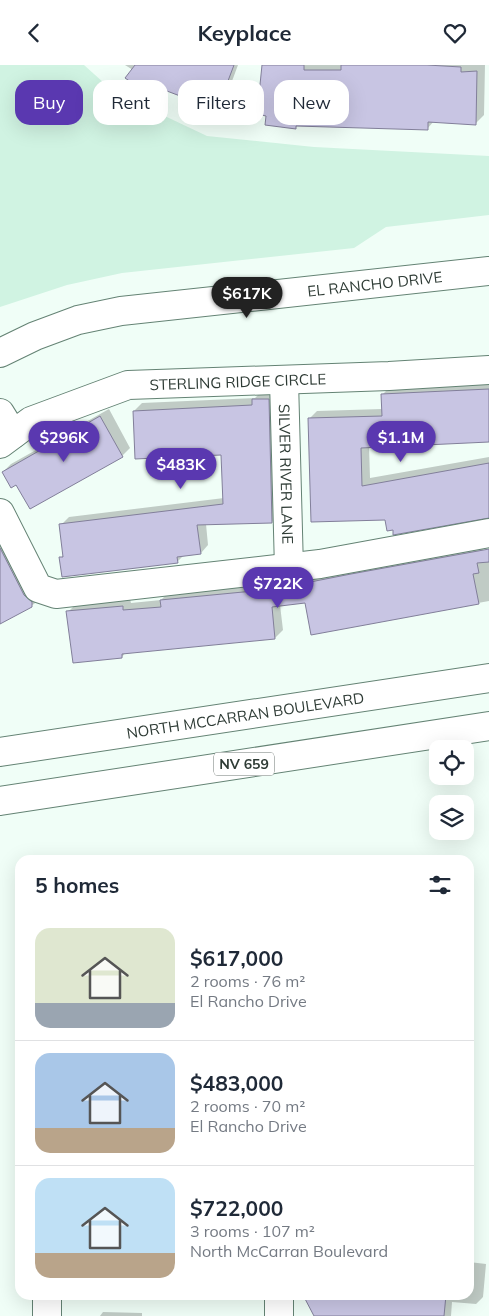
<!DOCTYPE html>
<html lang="en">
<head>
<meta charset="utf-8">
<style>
  :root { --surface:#fff; --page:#f2f2f3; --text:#1f2937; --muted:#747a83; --line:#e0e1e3; --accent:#5a38b0 }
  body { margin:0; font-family:Mulish,sans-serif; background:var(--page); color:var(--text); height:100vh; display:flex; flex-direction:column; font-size:19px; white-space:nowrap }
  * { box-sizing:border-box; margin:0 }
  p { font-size:16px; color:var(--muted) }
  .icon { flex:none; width:28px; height:28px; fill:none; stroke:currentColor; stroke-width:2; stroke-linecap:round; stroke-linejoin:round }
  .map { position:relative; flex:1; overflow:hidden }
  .panel { position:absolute; left:15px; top:790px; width:459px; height:445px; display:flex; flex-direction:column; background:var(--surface); border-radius:15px; box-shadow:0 5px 20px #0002 }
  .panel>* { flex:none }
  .guide { position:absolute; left:15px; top:15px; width:460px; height:45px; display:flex; gap:10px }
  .tools { position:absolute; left:429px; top:675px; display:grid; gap:10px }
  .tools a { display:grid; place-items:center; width:45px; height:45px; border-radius:10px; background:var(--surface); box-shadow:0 5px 20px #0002; font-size:25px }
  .price { position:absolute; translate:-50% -42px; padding:0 11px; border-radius:18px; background:var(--accent); color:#fff; font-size:16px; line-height:32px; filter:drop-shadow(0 1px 2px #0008) }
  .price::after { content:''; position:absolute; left:50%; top:30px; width:15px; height:11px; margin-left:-8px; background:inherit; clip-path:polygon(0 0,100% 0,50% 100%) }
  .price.on { background:#222; color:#fff }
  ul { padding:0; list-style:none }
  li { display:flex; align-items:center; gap:15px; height:125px; padding:0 20px }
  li+li { border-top:1px solid var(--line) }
  li span { display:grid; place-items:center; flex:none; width:140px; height:100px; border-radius:15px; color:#555 }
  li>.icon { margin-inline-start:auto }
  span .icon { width:60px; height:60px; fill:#fffc; stroke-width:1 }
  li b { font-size:21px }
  h2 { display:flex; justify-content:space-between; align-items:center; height:60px; padding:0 20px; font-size:21px }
  .chip { padding:0 18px; border-radius:15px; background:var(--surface); box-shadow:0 5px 20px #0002; font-size:18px; line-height:45px }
  .chip.on { background:var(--accent); color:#fff }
  header { display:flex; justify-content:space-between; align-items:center; height:65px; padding:0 20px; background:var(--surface); font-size:22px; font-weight:700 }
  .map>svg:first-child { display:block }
  .green { fill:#d0f3e2 }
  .shadow { fill:#0003 }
  .building { fill:#c8c5e3; stroke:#827f9a }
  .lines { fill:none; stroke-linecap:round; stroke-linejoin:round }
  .minor-casing { stroke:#648374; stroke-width:30 }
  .major-casing { stroke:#648374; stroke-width:30 }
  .minor { stroke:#fff; stroke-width:28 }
  .major { stroke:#fff; stroke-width:28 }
  .labels { text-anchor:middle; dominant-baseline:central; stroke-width:4; stroke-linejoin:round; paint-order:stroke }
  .shield { fill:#fff; stroke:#6d7672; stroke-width:1 }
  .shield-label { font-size:14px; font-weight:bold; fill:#2e3b35 }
  .street-label { font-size:15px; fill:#2e3b35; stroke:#fff }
</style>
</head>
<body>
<header><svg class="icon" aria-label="back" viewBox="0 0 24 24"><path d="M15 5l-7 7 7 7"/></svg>Keyplace<svg class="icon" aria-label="heart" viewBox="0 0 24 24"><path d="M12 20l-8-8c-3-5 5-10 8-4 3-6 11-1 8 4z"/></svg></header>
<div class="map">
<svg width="489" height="1251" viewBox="0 0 489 1251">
  <rect width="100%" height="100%" fill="#f0fef7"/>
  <polygon class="green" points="0,0 84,0 114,27 207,71 314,82 489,91 489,150 386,162 354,183 122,208 67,220 0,242"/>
  <g class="shadow">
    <polygon points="125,0 238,0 225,35 217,43 161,22 153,30 133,5"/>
    <polygon points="264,0 485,0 484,50 476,58 434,56 427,64 298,60 296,62 267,50"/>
    <polygon points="489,317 489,376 369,381 370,413 489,392 489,451 394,464 309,354 317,346 382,344 382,330 390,322"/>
    <polygon points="276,326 280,449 272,457 206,459 208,480 201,488 184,490 178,496 61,493 64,489 61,460 69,452 224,433 222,389 134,346 142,338 255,333 261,327"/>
    <polygon points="109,344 130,383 122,391 30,443 16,418 3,407 11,399"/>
    <polygon points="0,460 42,531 34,539 0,557"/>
    <polygon points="477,480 478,484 483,483 484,487 489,486 489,536 312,568 306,536 280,540 283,565 275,573 126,587 122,592 68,547 76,539 130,534 131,538 161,535 169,527"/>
    <polygon points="469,1197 486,1199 483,1232 476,1239 452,1237 451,1251 315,1251 307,1230 469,1230"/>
    <polygon points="103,1247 142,1248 142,1251 100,1251"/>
  </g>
  <g class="building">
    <polygon points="135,0 234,0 217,45 159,23 153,32 125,13"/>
    <polygon points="262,0 304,0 304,5 341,5 341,0 427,0 461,2 461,7 477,6 476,60 428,57 428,65 296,61 296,64 265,60 266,51 257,49"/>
    <polygon points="489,324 489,377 361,383 362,421 489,398 489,453 393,470 393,465 387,466 385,455 311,457 308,353 382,351 381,329"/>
    <polygon points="252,334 269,334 272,458 197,460 201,489 177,492 178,498 62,512 59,492 63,492 59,459 223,439 221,390 135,394 133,346 252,340"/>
    <polygon points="100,351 123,392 30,444 16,420 11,423 2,407"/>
    <polygon points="0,483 24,530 32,537 32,542 0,559"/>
    <polygon points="489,484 489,497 477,498 479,508 473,509 479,539 311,570 305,538 272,542 275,574 122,589 122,593 73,598 66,546 123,541 123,545 161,542 160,535 295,522 295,520 351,509"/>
    <polygon points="303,1230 446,1230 444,1251 314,1251"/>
  </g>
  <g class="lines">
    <defs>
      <g id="minor">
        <path id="s1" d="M284,315L289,504"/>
        <polyline points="0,348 13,369"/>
        <path id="s2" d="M0,379L31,356L128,320L389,311L489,305"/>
        <polyline points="0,448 38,523 56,529 320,499 489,468"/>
        <polyline points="47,1230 47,1251"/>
        <polyline points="279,1230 279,1251"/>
      </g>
      <g id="major">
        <path id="s3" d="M0,288L35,271L78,255L121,246L489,206"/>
        <path id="s4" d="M0,687L489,613"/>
        <polyline points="0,736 489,661"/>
      </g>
    </defs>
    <use href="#minor" class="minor-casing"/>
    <use href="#major" class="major-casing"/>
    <use href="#minor" class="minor"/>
    <use href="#major" class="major"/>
  </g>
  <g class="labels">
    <rect class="shield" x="214" y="687.5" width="60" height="23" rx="4"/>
    <g class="shield-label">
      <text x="244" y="699">NV 659</text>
    </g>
    <g class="street-label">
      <text stroke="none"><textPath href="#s3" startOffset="384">EL RANCHO DRIVE</textPath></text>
      <text stroke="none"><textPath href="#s2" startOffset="252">STERLING RIDGE CIRCLE</textPath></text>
      <text stroke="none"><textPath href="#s1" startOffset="94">SILVER RIVER LANE</textPath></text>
      <text stroke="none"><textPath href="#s4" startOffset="248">NORTH MCCARRAN BOULEVARD</textPath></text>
    </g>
  </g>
</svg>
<div class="tools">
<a><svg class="icon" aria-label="locate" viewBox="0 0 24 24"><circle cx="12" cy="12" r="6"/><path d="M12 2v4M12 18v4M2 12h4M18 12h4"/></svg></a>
<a><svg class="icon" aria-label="layers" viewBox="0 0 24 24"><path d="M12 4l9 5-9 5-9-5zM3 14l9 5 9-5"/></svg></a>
</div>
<b class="price on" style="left:247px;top:254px">$617K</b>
<b class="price" style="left:64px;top:398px">$296K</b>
<b class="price" style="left:401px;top:398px">$1.1M</b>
<b class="price" style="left:181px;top:425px">$483K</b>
<b class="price" style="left:278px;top:544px">$722K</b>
<div class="guide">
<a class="chip on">Buy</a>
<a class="chip">Rent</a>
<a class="chip">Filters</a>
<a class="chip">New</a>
</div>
<section class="panel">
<h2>5 homes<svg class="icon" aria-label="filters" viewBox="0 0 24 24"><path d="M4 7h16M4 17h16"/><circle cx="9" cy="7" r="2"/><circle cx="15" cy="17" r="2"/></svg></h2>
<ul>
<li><span style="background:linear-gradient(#dfe7d0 75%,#9aa5b1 0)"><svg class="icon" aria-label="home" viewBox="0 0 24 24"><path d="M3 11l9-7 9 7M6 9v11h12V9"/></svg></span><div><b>$617,000</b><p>2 rooms · 76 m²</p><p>El Rancho Drive</p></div></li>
<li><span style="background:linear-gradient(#a9c7e8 75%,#b9a48a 0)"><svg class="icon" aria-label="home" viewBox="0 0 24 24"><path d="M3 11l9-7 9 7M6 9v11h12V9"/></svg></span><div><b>$483,000</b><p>2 rooms · 70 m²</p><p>El Rancho Drive</p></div></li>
<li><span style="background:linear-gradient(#bfe0f5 75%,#b9a48a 0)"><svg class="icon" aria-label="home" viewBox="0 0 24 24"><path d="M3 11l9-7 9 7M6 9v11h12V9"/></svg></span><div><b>$722,000</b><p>3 rooms · 107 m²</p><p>North McCarran Boulevard</p></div></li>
</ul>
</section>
</div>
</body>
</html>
